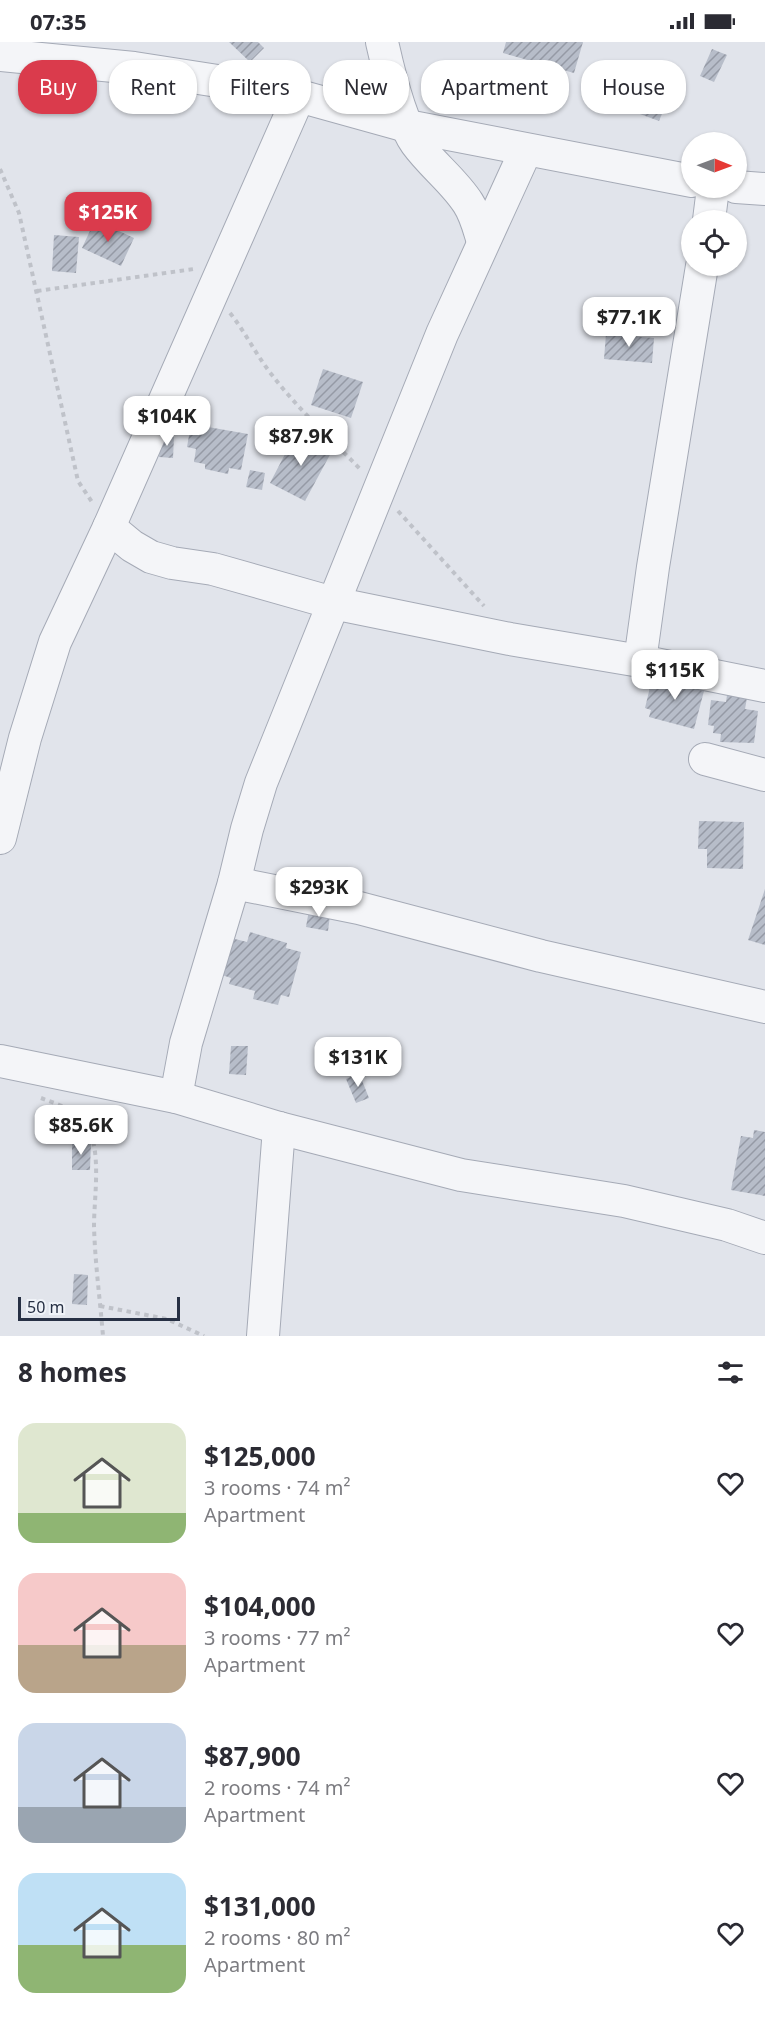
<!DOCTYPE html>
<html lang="en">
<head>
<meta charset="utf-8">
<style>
  :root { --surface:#fff; --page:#f2f2f3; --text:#2b2b33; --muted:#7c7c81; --accent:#da3b4c }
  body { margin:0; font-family:"Noto Sans",sans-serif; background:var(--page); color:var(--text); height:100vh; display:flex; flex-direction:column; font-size:22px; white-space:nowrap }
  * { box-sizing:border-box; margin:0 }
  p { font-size:20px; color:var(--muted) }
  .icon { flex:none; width:33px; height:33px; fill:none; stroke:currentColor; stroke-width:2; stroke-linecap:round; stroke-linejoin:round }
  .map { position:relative; height:1294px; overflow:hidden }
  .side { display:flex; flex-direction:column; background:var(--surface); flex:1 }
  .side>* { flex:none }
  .banner { position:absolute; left:18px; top:18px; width:729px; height:54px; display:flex; gap:12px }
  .needle { width:39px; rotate:91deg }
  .fabs { position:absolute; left:681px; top:90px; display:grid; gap:12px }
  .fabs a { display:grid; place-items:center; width:66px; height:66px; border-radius:50%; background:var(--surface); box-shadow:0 2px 4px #0004; font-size:30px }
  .scale { position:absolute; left:18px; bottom:15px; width:162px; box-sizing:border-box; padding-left:6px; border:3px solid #273044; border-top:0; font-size:16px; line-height:21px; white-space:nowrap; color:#273044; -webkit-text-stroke:4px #f0f3f8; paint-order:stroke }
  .price { position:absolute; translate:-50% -51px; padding:0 14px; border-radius:12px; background:#fff; color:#222; font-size:20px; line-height:39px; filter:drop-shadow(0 2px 3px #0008) }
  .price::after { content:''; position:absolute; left:50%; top:36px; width:18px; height:14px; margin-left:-9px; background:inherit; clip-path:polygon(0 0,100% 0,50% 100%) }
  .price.active { background:var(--accent); color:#fff }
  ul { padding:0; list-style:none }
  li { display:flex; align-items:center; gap:18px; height:150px; padding:0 18px }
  li span { display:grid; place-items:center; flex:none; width:168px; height:120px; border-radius:18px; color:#555 }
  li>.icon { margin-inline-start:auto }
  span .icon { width:72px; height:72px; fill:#fffc; stroke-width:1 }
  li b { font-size:26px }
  h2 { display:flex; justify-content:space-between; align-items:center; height:72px; padding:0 18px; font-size:26px }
  .pill { padding:0 21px; border-radius:24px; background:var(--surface); box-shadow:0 2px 4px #0004; font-size:21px; line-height:54px }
  .pill.active { background:var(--accent); color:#fff }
  .status { display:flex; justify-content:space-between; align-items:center; height:42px; padding:0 30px; background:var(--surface); direction:ltr }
  .status svg { height:16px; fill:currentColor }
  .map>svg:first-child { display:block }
  .building { fill:url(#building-hatch) }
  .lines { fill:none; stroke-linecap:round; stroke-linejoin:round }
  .minor-casing { stroke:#a5aab6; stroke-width:34 }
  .path { stroke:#bfc2c9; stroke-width:4; stroke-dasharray:4.5 4.5; stroke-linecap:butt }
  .minor { stroke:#f4f5f8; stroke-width:32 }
</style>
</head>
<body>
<div class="status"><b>07:35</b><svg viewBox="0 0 49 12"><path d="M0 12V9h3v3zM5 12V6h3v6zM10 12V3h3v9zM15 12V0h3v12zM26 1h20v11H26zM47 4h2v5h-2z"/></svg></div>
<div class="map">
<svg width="765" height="1294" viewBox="0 0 765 1294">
  <defs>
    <pattern id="building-hatch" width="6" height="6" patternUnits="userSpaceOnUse" patternTransform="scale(1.5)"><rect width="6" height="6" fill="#b7bdc9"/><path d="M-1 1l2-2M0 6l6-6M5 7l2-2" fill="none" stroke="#959aa5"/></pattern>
  </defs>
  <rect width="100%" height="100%" fill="#e1e4eb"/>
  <g class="building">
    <polygon points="229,0 258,0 264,6 250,20"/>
    <polygon points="506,0 583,0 574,31 503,11"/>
    <polygon points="712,7 727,13 714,40 700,34"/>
    <polygon points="625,46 666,62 659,79 618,64"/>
    <polygon points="95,178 134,196 121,224 82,206"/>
    <polygon points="54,193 79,195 76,231 52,229"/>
    <polygon points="606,292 654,296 652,321 604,317"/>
    <polygon points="323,327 363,340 351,376 311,363"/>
    <polygon points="191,382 248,392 241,428 229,426 228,432 205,427 205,422 194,420 196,407 187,405"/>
    <polygon points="296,391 332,409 305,459 270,441"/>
    <polygon points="161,394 174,395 173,416 159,415"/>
    <polygon points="250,428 265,431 262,448 246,445"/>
    <polygon points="661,634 689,635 687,644 704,649 694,687 649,675 651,668 645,666 651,641 659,643"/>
    <polygon points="727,653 747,656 745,667 758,669 754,701 720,700 721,692 713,691 714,684 708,683 711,658 726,660"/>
    <polygon points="699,779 744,780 743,827 707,826 707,807 698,807"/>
    <polygon points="765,847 765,903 748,898"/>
    <polygon points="310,862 331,866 328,889 306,885"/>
    <polygon points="250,890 287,901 286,906 301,910 289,955 281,953 278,963 253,957 255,949 229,942 231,936 222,933 231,896 247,900"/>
    <polygon points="231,1004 248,1004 246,1033 229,1032"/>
    <polygon points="359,1031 369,1056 356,1061 346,1037"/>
    <polygon points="754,1088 765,1090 765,1154 731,1148 741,1094 753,1096"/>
    <polygon points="72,1099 91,1100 90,1128 72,1128"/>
    <polygon points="74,1232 88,1233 87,1263 72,1262"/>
  </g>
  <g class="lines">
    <defs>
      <g id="minor">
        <path d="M382,0C388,27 401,80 416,101C432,123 454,139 468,161C476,173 479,187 483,200"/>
        <polyline points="0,13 134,26 224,40 299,54 407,84 692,139"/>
        <polyline points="736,145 765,147"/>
        <polyline points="709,178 713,146"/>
        <polyline points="109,485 132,504 151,515 172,521 213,527 333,561 510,597 640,619 765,644"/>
        <polyline points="640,619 653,525 702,224"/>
        <polyline points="705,717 765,733"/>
        <polyline points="0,796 25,696 55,600 109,485 299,54"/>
        <polyline points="234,841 359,866 541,914 765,965"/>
        <polyline points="0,1019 176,1055 279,1086 461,1133 624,1159 727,1183 765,1196"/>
        <polyline points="176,1055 186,1001 234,841 247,787 261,741 442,292 526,108"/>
        <polyline points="263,1294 279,1086"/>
      </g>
    </defs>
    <use href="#minor" class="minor-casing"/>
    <g class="path">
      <polyline points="0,127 19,171 78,439 92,460"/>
      <polyline points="37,249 194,227"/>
      <path d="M230,271C246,291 256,313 272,333C298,367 331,397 361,428"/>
      <polyline points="398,469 484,564"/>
      <path d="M41,1056C57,1062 78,1068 87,1084C102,1109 94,1155 94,1184C95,1221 100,1257 103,1294"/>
      <polyline points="100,1264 167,1277 204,1294"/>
    </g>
    <use href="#minor" class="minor"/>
  </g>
</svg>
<div class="fabs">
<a><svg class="needle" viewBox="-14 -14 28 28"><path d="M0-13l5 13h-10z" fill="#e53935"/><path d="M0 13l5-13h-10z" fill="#7c7c81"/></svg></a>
<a><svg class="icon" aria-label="locate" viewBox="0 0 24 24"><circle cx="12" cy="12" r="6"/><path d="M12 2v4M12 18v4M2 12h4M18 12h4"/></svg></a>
</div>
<div class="scale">50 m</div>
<b class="price active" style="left:108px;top:201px">$125K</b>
<b class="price" style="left:629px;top:306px">$77.1K</b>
<b class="price" style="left:167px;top:405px">$104K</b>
<b class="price" style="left:301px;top:425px">$87.9K</b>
<b class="price" style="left:675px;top:659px">$115K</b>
<b class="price" style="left:319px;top:876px">$293K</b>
<b class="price" style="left:358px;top:1046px">$131K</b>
<b class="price" style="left:81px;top:1114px">$85.6K</b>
<div class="banner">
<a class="pill active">Buy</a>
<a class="pill">Rent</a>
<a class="pill">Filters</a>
<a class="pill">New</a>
<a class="pill">Apartment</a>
<a class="pill">House</a>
</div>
</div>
<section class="side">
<h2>8 homes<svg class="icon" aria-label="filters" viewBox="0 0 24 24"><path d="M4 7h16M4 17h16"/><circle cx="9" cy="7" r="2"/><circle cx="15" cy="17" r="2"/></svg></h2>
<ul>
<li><span style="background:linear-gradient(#dfe7d0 75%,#8fb573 0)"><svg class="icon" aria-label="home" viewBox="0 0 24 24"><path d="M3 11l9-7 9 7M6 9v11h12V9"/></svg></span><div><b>$125,000</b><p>3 rooms · 74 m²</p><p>Apartment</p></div><svg class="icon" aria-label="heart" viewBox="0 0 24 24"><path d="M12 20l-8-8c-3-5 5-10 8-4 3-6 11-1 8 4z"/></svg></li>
<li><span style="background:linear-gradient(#f6c9c9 60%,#b9a48a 0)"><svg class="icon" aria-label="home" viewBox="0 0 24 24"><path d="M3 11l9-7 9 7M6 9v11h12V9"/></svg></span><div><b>$104,000</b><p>3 rooms · 77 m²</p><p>Apartment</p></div><svg class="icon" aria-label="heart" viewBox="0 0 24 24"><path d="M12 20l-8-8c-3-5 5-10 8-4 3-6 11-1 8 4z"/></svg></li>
<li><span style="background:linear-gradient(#c9d6e8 70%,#9aa5b1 0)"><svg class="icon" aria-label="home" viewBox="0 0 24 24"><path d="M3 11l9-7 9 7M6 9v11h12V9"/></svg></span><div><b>$87,900</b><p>2 rooms · 74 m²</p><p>Apartment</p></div><svg class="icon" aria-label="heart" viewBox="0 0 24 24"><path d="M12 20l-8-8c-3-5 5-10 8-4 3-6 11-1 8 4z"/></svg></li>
<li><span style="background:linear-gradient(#bfe0f5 60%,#8fb573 0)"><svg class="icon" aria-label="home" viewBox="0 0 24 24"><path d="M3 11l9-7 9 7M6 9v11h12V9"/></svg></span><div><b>$131,000</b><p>2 rooms · 80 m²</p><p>Apartment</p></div><svg class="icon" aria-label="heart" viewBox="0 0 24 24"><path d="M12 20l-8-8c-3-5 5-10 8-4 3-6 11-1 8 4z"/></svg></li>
</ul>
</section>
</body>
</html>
